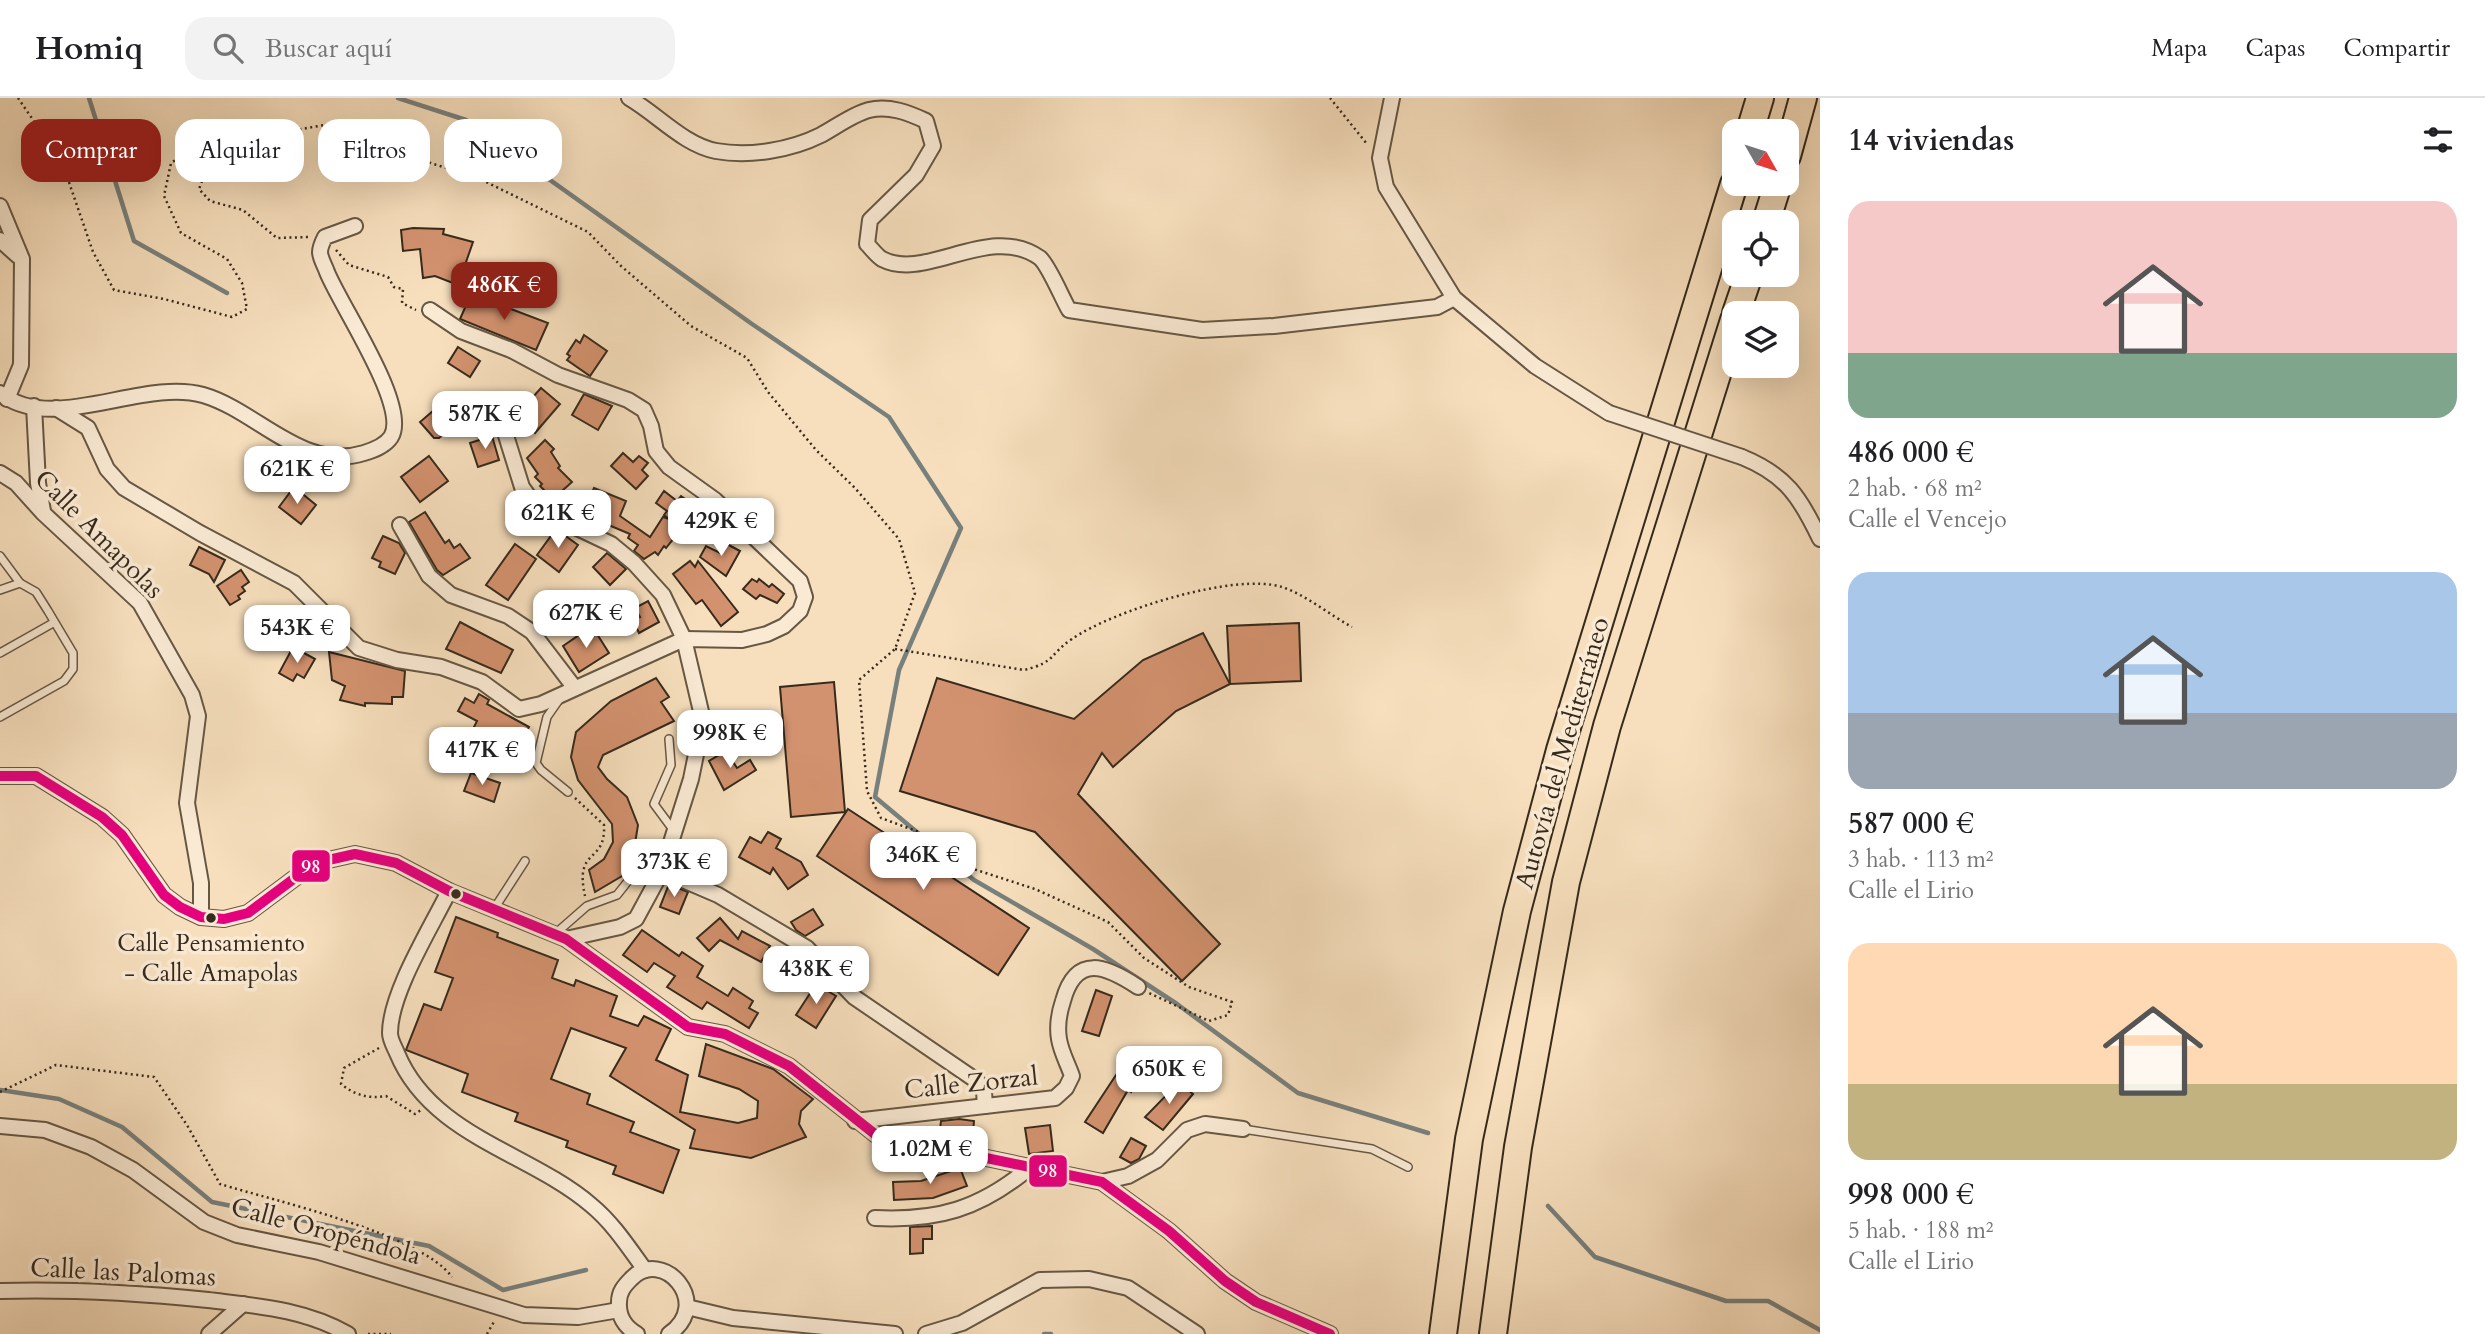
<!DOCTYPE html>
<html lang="es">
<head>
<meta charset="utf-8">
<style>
  :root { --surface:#fff; --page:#f2f2f2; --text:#202124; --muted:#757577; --line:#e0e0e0; --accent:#8f2418 }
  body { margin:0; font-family:Cardo,serif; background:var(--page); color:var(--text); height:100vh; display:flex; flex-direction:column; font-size:26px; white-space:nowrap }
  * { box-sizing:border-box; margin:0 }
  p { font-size:23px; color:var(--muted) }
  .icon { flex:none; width:38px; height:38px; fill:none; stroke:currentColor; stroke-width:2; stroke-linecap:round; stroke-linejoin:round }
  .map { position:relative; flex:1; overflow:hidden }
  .side { display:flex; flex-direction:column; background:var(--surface); width:665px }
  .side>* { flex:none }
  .top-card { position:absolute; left:21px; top:21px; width:665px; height:63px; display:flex; gap:14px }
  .needle { width:46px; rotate:129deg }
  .fabs { position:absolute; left:1722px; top:21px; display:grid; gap:14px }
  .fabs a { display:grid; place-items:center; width:77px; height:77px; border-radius:14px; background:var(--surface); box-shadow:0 7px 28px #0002; font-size:35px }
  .price { position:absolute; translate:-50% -60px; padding:0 16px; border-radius:14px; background:#fff; color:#222; font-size:23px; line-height:46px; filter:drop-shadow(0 2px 4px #0008) }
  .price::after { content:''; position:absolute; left:50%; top:42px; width:21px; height:16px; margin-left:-10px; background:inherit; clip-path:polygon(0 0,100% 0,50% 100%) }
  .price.active { background:var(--accent); color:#fff }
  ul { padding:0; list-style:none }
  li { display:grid; align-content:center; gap:14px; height:371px; padding:0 28px }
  li span { display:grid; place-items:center; height:217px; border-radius:21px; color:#555 }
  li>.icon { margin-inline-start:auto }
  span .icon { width:126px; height:126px; fill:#fffc; stroke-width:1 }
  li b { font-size:30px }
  h2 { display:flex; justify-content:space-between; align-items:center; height:84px; padding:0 28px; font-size:30px }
  .tag { padding:0 24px; border-radius:21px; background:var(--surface); box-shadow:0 7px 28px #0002; font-size:24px; line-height:63px }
  .tag.active { background:var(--accent); color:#fff }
  header { display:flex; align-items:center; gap:42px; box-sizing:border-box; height:98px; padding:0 35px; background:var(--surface); border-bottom:2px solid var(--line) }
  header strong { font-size:33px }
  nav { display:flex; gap:38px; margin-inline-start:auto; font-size:24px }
  .search { width:490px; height:63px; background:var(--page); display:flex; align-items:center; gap:18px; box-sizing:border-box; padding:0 24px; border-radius:21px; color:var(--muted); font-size:26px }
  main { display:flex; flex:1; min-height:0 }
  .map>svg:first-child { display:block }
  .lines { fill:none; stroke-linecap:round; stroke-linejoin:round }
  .stream { stroke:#78807d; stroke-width:4.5 }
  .building { fill:#d3926f; stroke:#362a1c; stroke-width:2 }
  .lane-casing { stroke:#665744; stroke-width:10 }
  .street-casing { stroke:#665744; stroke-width:18 }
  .highway-casing { stroke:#362a1c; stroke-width:30 }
  .path { stroke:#362a1c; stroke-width:2.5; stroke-dasharray:2 3.5; stroke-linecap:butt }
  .lane { stroke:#faead4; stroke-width:7 }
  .street { stroke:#faead4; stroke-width:14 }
  .highway { stroke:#f7dfbd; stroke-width:26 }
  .street-bridge-casing { stroke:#665744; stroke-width:18; stroke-linecap:butt }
  .street-bridge { stroke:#faead4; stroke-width:14 }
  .bus-1-casing { stroke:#faead4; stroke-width:16 }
  .bus-1 { stroke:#e5007d; stroke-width:10 }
  .bus-dot { fill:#362a1c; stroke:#faead4; stroke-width:2.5 }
  .labels { text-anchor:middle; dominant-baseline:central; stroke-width:7; stroke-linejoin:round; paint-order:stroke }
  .bus-label { font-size:24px; fill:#362a1c; stroke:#faead4 }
  .street-label { font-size:26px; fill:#362a1c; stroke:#faead4 }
  .line-badge { stroke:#faead4; stroke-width:2.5 }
  .badge-label { font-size:19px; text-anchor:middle; font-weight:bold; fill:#fff }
</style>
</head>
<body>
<header>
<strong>Homiq</strong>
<div class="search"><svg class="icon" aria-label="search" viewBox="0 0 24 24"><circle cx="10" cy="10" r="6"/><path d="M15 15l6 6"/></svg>Buscar aquí</div>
<nav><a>Mapa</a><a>Capas</a><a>Compartir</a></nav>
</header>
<main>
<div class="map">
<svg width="1820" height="1236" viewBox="0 0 1820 1236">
  <rect width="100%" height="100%" fill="#f7dfbd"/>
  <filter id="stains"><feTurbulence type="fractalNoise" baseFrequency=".00286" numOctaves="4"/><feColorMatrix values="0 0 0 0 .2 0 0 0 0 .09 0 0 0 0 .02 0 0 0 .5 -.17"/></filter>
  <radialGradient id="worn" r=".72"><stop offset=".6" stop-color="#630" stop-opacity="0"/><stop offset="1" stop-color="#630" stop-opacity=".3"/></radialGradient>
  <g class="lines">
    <g class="stream">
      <polyline points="89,0 134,143 227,195"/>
      <polyline points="398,0 466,22 752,226 889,319 961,430 899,572 875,699 974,782 1093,851 1177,906 1298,995 1428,1035"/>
      <polyline points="0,992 59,1001 122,1029 212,1104 429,1148 503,1192 586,1172"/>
      <polyline points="1548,1108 1595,1159 1726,1203 1768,1203 1820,1232"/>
      <polyline points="1044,1236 1051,1236"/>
    </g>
  </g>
  <g class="building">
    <polygon points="413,130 444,131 443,136 473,144 458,187 435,178 423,180 420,151 403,153 401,132"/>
    <polygon points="471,196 548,225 536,252 460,221"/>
    <polygon points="584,237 607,253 590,278 567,262 570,258 567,256 576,242 580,245"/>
    <polygon points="458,249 480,263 470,279 448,265"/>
    <polygon points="541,290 560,306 535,335 516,318"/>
    <polygon points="584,296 612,308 598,332 572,317"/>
    <polygon points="440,307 456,326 439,340 434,340 420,324"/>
    <polygon points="492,338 499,362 478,369 470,345"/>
    <polygon points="545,342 554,351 551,354 560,368 558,370 572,384 553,401 540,388 542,386 535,379 538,376 527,360"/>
    <polygon points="623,355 633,364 639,358 648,365 642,372 648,378 636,391 611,368"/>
    <polygon points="429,358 448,383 420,404 401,379"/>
    <polygon points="294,389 316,407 301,426 279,409"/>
    <polygon points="594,390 626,403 620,418 650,439 663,419 669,421 664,417 667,413 656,405 664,393 677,403 681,398 698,410 666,450 664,448 658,457 655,454 644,461 634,453 638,447 628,440 630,436 611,428 585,410"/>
    <polygon points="425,414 445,445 449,442 454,450 460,446 470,460 443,477 437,472 409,424"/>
    <polygon points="556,431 578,447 559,474 537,457"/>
    <polygon points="383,438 399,445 405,455 395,476 379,469 381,464 372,460"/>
    <polygon points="725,445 740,453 726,478 700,459 706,448 720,455"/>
    <polygon points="515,446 536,461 508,502 486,487"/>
    <polygon points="199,449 225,462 214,484 209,476 190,467"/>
    <polygon points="607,455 626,471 610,487 593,469"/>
    <polygon points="690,463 695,469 698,463 738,514 721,528 702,502 696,506 673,476"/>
    <polygon points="241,472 249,484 242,489 245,493 238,498 240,501 230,507 217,488"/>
    <polygon points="752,481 757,484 759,481 769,489 772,486 784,496 777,505 760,497 756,501 743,491"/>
    <polygon points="648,503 659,524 639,535 633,522 640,519 635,510"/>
    <polygon points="460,524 513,552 501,575 446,551"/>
    <polygon points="1299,525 1301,583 1230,586 1227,528"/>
    <polygon points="585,533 590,540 597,536 609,555 579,574 563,548"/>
    <polygon points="1203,535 1230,586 1176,613 1113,669 1102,655 1078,696 1220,846 1182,883 1035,734 900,693 937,580 1074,621 1143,562"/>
    <polygon points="293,549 315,561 304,580 297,576 293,583 279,575"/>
    <polygon points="329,554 405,573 403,599 392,599 392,606 365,605 365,608 340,602 345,588 332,582"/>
    <polygon points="656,580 669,599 661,604 674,623 603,657 598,669 607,681 627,699 638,727 632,764 622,778 595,794 589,772 604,761 613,744 612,726 578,682 571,659 576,634 611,603"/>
    <polygon points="834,584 845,714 791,719 780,589"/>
    <polygon points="479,596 489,602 487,606 529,629 514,656 472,633 477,623 458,613 465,600 474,605"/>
    <polygon points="726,653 737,670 750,662 756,672 724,692 709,663"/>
    <polygon points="471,675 500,685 494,704 464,693"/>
    <polygon points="848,711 1029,830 998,877 817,758"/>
    <polygon points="768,734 781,741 776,750 801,764 808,777 788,791 773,770 770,776 739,759 750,739 761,745"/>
    <polygon points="697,745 719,762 705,779 683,762"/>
    <polygon points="669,786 688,794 679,816 660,809"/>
    <polygon points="813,811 823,827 805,838 796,832 791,824"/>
    <polygon points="456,819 498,835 497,839 558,862 552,880 574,888 576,882 617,898 610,918 638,928 644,918 671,931 656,962 688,977 680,1014 738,1025 757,1020 758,1003 739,991 699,978 706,946 773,971 813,1001 801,1013 799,1026 806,1039 751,1060 690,1050 695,1032 610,978 626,950 571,930 551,981 590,996 587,1006 634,1024 630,1034 679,1052 663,1095 613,1076 616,1068 566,1049 568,1043 515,1023 518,1015 462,994 468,976 406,952 424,906 441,912 453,880 435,874"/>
    <polygon points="720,820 738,841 742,833 770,848 761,864 720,842 709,853 697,840"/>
    <polygon points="642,832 679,858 682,854 703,868 697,879 728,898 733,890 753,903 749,910 758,915 749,930 707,904 702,911 667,889 675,878 654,865 647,874 623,857"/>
    <polygon points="857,852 867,880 854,885 848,878 841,858"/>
    <polygon points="816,886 836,898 816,930 796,917"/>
    <polygon points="1096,892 1112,898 1099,938 1082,933"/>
    <polygon points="1129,971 1141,977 1131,994 1128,992 1103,1035 1085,1024 1116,977 1123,981"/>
    <polygon points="1179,984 1193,996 1163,1032 1145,1019"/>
    <polygon points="959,1021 974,1023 973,1034 980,1035 978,1048 939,1040 941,1023"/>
    <polygon points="1050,1027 1053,1053 1029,1056 1025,1030"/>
    <polygon points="1131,1040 1146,1048 1139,1061 1131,1065 1120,1059"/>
    <polygon points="960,1070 967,1088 933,1100 894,1102 893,1084 921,1083"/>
    <polygon points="932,1128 932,1141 923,1141 923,1155 910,1156 910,1129"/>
  </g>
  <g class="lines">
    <defs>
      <g id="lane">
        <polyline points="0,458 20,485"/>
        <polyline points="0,492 20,485 36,494 48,513 73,555 73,571 64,583 0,619"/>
        <polyline points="0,555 53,525"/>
        <polyline points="561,599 547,619 536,665 541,672 568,694"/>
        <polyline points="669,641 671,667 654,706 674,733"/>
        <polyline points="494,811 525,763"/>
        <polyline points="555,836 587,808 617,797 636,773 644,747"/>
        <polyline points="1243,1031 1372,1051 1408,1069"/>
      </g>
      <g id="street">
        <path d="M629,0C657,16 684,47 716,53C750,59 791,52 821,37C836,29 853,16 869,12C889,7 909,15 926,23L933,48L916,77L870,122L867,146C871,150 877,158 882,161C926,184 990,124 1040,160C1049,168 1062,200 1069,212L1202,232L1274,228L1437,209L1454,200"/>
        <polyline points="1392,0 1380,60 1386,89 1454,200 1535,268 1609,315"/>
        <polyline points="0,108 22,161 21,267 7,301"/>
        <polyline points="0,142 18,158"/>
        <path d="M0,295C53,337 142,280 203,297C258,313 302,374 364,355C374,352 385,348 391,339C410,309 340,207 327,174C325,168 320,160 320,154C320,150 323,143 325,139L355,128"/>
        <polyline points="34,308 38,385 43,413"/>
        <polyline points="56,310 88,330 107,371 124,390 200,435 294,485 359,550 397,562 441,569 482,584 519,611 541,606 684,541 742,542 767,536 784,528 800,513 805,499 800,483 715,402 669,369 656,353 651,328 644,312 628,302 558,277 511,252 461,233 430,212"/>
        <polyline points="499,315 522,389 532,403 550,417 611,446 634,465 663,497 684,541 703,622 691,681 662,773 636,821 620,829 566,841"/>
        <path d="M1742,359C1786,377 1800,399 1820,441"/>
        <polyline points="0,375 16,385 43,415 140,505 192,597 198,618 187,705 201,785 201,819"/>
        <polyline points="400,427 429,478 451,497 508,518 532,534 574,589"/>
        <polyline points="0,678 36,678 102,719 122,737 164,797 180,809 201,819 224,821 248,815 315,765 355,756 396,765 449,793 566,841 688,929 725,936 789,968 876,1037 1102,1084 1169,1133 1225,1183 1256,1204 1330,1236"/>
        <polyline points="662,773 718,797 807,850 854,899 977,983 984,993 985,1008"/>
        <path d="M449,793C431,830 390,895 390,935C390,942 395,950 397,955C431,1038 529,1054 591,1107C613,1125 629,1150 645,1172"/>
        <path d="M855,1023L1055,1000L1066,990L1072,978C1068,966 1061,954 1059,941C1057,929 1059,915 1063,903C1076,855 1106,868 1138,889"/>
        <polyline points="0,1028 45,1032 91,1049 133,1072 204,1124 237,1137 319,1154 524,1217 578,1219 619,1212"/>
        <polyline points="1102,1084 1128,1078 1157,1062 1187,1032 1205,1026 1243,1031"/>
        <path d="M875,1120C938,1123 979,1111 1028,1071"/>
        <path d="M0,1193C70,1191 139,1195 208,1202C257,1208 304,1211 348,1236"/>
        <polyline points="687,1209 733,1220 895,1236"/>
        <polyline points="209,1236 243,1206"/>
        <path d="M637,1236C625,1229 618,1218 619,1204C619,1194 624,1188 631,1181C662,1148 714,1205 669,1236"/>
        <polyline points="926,1236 962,1225 1040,1182 1089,1181 1128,1190 1197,1236"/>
      </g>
      <g id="highway">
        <polyline points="1750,33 1760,0"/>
        <polyline points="1787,58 1803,0"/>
        <polyline points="1766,124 1778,86"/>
        <polyline points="1736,215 1749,177"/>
        <polyline points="1443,1236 1469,1041 1517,813 1560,652 1734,86"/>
        <polyline points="1493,1236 1518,1049 1566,784 1607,628 1734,222"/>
      </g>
    </defs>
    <use href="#lane" class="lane-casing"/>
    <use href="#street" class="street-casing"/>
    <use href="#highway" class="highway-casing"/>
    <g class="path">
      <polyline points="18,0 62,64 93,154 114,192 164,201 232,219 247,211 242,185 227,161 181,135 164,98 171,65 194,50 330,26 409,58 480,81 588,134 621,168 691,228 747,260 768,294 816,352 855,390 899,441 915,495 895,551 859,582 867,693 881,720 919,734 961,767 1035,791 1108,824 1144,860 1189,889 1232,904 1228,917 1209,923 1149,895"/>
      <polyline points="1330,0 1367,46"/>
      <polyline points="276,38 228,68 204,78 199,91 210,103 243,112 277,140 310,139"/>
      <polyline points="336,152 349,167 388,179 394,189 403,191 402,205 416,212"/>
      <path d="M895,551L1024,572C1057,564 1049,556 1072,541C1112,513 1235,474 1282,489C1306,497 1330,517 1352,529"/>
      <path d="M575,700L604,727C606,767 574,748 585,798"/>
      <path d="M379,950L344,970L341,986C355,997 368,1001 386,998L415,1016L421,1012"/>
      <path d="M0,994L56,967L154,979L187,1027L220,1086C275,1103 421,1136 452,1179"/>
      <polyline points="368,1236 391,1236"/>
      <polyline points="487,1236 495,1222"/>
    </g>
    <use href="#lane" class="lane"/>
    <use href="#street" class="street"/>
    <use href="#highway" class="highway"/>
    <defs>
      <polyline id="street-bridge" points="1609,315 1742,359"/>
    </defs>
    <use href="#street-bridge" class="street-bridge-casing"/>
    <use href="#street-bridge" class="street-bridge"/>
    <defs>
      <polyline id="bus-1" points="0,678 36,678 102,719 122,737 164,797 180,809 201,819 224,821 248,815 315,765 355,756 396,765 449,793 566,841 688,929 725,936 789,968 876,1037 1102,1084 1169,1133 1225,1183 1256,1204 1330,1236"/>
    </defs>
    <use href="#bus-1" class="bus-1-casing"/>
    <use href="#bus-1" class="bus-1"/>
  </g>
  <g class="bus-dot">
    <circle cx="456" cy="796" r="6"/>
    <circle cx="211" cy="820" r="6"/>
  </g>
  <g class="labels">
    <g class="bus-label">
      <text x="211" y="845">Calle Pensamiento<tspan x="211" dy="30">- Calle Amapolas</tspan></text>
    </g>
    <g class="street-label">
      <text transform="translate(99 436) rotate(45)">Calle Amapolas</text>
      <text transform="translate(1562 655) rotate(-74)">Autovía del Mediterráneo</text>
      <text transform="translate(971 985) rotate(-6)">Calle Zorzal</text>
      <text transform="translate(326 1133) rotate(15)">Calle Oropéndola</text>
      <text transform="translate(123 1174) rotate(3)">Calle las Palomas</text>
    </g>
  </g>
  <g class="line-badge">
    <rect x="291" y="751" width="40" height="34" rx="7" fill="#e5007d"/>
    <rect x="1028" y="1056" width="40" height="34" rx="7" fill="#e5007d"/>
  </g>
  <g class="badge-label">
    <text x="311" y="775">98</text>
    <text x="1048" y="1079">98</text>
  </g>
  <rect width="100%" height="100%" filter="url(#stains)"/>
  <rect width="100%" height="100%" fill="url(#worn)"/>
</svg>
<div class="fabs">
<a><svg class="needle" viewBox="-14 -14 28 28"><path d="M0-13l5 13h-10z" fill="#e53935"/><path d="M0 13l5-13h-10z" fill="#757577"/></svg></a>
<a><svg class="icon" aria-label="locate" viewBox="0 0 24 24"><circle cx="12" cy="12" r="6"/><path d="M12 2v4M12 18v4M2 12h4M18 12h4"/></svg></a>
<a><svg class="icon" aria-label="layers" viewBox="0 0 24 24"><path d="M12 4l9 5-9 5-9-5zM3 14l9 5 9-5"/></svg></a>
</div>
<b class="price active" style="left:504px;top:224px">486K €</b>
<b class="price" style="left:485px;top:353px">587K €</b>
<b class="price" style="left:297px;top:408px">621K €</b>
<b class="price" style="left:558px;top:452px">621K €</b>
<b class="price" style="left:721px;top:460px">429K €</b>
<b class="price" style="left:586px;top:552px">627K €</b>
<b class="price" style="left:297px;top:567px">543K €</b>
<b class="price" style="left:730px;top:672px">998K €</b>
<b class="price" style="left:482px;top:689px">417K €</b>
<b class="price" style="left:923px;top:794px">346K €</b>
<b class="price" style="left:674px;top:801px">373K €</b>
<b class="price" style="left:816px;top:908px">438K €</b>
<b class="price" style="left:1169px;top:1008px">650K €</b>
<b class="price" style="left:930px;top:1088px">1.02M €</b>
<div class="top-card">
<a class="tag active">Comprar</a>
<a class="tag">Alquilar</a>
<a class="tag">Filtros</a>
<a class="tag">Nuevo</a>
</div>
</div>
<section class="side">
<h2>14 viviendas<svg class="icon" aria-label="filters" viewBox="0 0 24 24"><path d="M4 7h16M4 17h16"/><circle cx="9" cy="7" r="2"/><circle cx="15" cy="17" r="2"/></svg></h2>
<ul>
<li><span style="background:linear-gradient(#f6c9c9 70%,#7fa58c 0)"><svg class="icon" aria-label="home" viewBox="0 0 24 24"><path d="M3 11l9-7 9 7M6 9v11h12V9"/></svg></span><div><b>486 000 €</b><p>2 hab. · 68 m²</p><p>Calle el Vencejo</p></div></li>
<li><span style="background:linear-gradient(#a9c7e8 65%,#9aa5b1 0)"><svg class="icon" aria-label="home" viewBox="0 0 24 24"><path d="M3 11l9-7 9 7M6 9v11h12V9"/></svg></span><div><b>587 000 €</b><p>3 hab. · 113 m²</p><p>Calle el Lirio</p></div></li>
<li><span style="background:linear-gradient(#ffd9b3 65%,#c2b280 0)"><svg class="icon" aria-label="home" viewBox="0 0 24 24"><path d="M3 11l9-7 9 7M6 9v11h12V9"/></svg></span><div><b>998 000 €</b><p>5 hab. · 188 m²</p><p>Calle el Lirio</p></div></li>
</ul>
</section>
</main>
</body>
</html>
